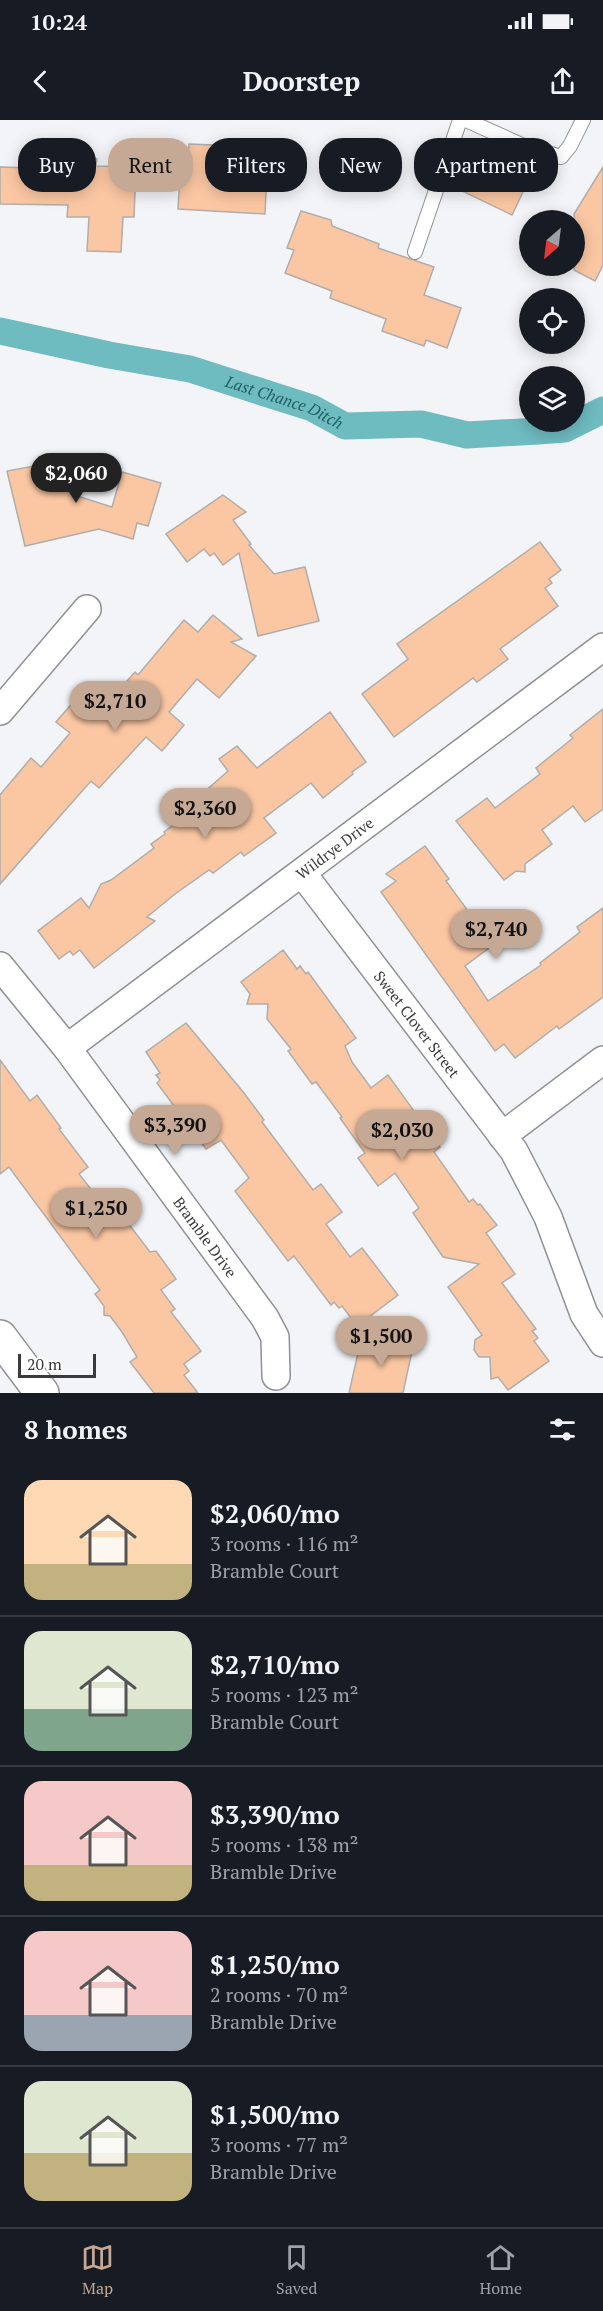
<!DOCTYPE html>
<html lang="en">
<head>
<meta charset="utf-8">
<style>
  :root { --surface:#171b24; --page:#20242c; --text:#f1f3f6; --muted:#9ea1a6; --line:#363941; --accent:#c6a995 }
  body { margin:0; font-family:"PT Serif",serif; background:var(--page); color:var(--text); height:100vh; display:flex; flex-direction:column; font-size:22px; white-space:nowrap }
  * { box-sizing:border-box; margin:0 }
  p { font-size:20px; color:var(--muted) }
  .icon { flex:none; width:33px; height:33px; fill:none; stroke:currentColor; stroke-width:2; stroke-linecap:round; stroke-linejoin:round }
  .map { position:relative; height:1273px; overflow:hidden }
  .panel { display:flex; flex-direction:column; background:var(--surface); flex:1 }
  .panel>* { flex:none }
  .hud { position:absolute; left:18px; top:18px; width:567px; height:54px; display:flex; gap:12px }
  .needle { width:39px; rotate:208deg }
  .tools { position:absolute; left:519px; top:90px; display:grid; gap:12px }
  .tools a { display:grid; place-items:center; width:66px; height:66px; border-radius:50%; background:var(--surface); box-shadow:0 3px 15px #0003; font-size:30px }
  .scale { position:absolute; left:18px; bottom:15px; width:78px; box-sizing:border-box; padding-left:6px; border:3px solid #3a3a3b; border-top:0; font-size:16px; line-height:21px; white-space:nowrap; color:#3a3a3b; -webkit-text-stroke:4px #fff; paint-order:stroke }
  .price { position:absolute; translate:-50% -51px; padding:0 14px; border-radius:21px; background:var(--accent); color:#111; font-size:20px; line-height:39px; filter:drop-shadow(0 2px 3px #0008) }
  .price::after { content:''; position:absolute; left:50%; top:36px; width:18px; height:14px; margin-left:-9px; background:inherit; clip-path:polygon(0 0,100% 0,50% 100%) }
  .price.current { background:#222; color:#fff }
  ul { padding:0; list-style:none }
  li { display:flex; align-items:center; gap:18px; height:150px; padding:0 24px }
  li+li { border-top:2px solid var(--line) }
  li span { display:grid; place-items:center; flex:none; width:168px; height:120px; border-radius:18px; color:#555 }
  li>.icon { margin-inline-start:auto }
  span .icon { width:72px; height:72px; fill:#fffc; stroke-width:1 }
  li b { font-size:26px }
  h2 { display:flex; justify-content:space-between; align-items:center; height:72px; padding:0 24px; font-size:26px }
  .chip { padding:0 21px; border-radius:24px; background:var(--surface); box-shadow:0 3px 15px #0003; font-size:21px; line-height:54px }
  .chip.current { background:var(--accent); color:#111 }
  .status { display:flex; justify-content:space-between; align-items:center; height:42px; padding:0 30px; background:var(--surface); direction:ltr }
  .status svg { height:16px; fill:currentColor }
  header { display:flex; justify-content:space-between; align-items:center; height:78px; padding:0 24px; background:var(--surface); font-size:27px; font-weight:600 }
  .menu { display:flex; justify-content:space-around; align-items:center; height:84px; border-top:2px solid var(--line); background:var(--surface); font-size:16px; color:var(--muted) }
  .menu a { display:grid; justify-items:center; gap:3px }
  .menu .current { color:var(--accent) }
  .map>svg:first-child { display:block }
  .lines { fill:none; stroke-linecap:round; stroke-linejoin:round }
  .canal { stroke:#6ebbc0; stroke-width:27 }
  .building { fill:#fbc7a3; stroke:#b0adab; stroke-width:1.5 }
  .lane-casing { stroke:#909094; stroke-width:16 }
  .street-casing { stroke:#909094; stroke-width:30 }
  .secondary-casing { stroke:#909094; stroke-width:36 }
  .lane { stroke:#fff; stroke-width:14 }
  .street { stroke:#fff; stroke-width:27 }
  .secondary { stroke:#fff; stroke-width:33 }
  .labels { text-anchor:middle; dominant-baseline:central; stroke-width:4.5; stroke-linejoin:round; paint-order:stroke }
  .street-label { font-size:15px; fill:#3a3a3b; stroke:#fff }
  .water-label { font-size:16px; font-style:italic; fill:#1f5f63; stroke:#fff }
</style>
</head>
<body>
<div class="status"><b>10:24</b><svg viewBox="0 0 49 12"><path d="M0 12V9h3v3zM5 12V6h3v6zM10 12V3h3v9zM15 12V0h3v12zM26 1h20v11H26zM47 4h2v5h-2z"/></svg></div>
<header><svg class="icon" aria-label="back" viewBox="0 0 24 24"><path d="M15 5l-7 7 7 7"/></svg>Doorstep<svg class="icon" aria-label="share" viewBox="0 0 24 24"><path d="M12 15V3M7 8l5-5 5 5M5 13v7h14v-7"/></svg></header>
<div class="map">
<svg width="603" height="1273" viewBox="0 0 603 1273">
  <rect width="100%" height="100%" fill="#f3f4f7"/>
  <g class="lines">
    <path class="canal" id="s1" d="M0,211L109,235L190,249L312,288L345,306L421,304L467,315L538,311L565,309L603,290"/>
  </g>
  <g class="building">
    <polygon points="189,24 213,25 212,50 267,53 265,94 178,89 180,54 187,54"/>
    <polygon points="487,32 533,51 512,95 458,69 475,33 485,37"/>
    <polygon points="70,38 97,39 96,46 136,47 134,97 123,97 121,132 87,131 89,97 67,97 68,85 0,84 0,47 69,49"/>
    <polygon points="603,47 603,145 595,161 574,150 574,94"/>
    <polygon points="301,91 331,100 332,106 379,124 378,128 434,147 424,175 461,188 447,228 426,220 424,226 382,211 386,199 330,178 332,171 285,153 294,130 287,128"/>
    <polygon points="67,340 74,375 112,387 122,352 161,363 148,406 137,403 133,419 99,409 25,426 7,351"/>
    <polygon points="223,375 246,392 233,400 251,424 249,425 274,454 305,447 319,501 258,516 239,433 223,445 214,433 210,436 204,429 187,442 166,414"/>
    <polygon points="540,422 561,450 549,459 552,463 545,468 558,486 500,529 508,539 477,562 473,558 394,617 362,574 408,539 397,524"/>
    <polygon points="213,495 242,519 231,522 256,536 219,578 197,559 169,592 184,605 162,631 146,617 99,668 91,661 0,764 0,675 31,638 41,647 70,613 56,602 82,572 102,589 135,552 138,555 184,500 198,512"/>
    <polygon points="603,589 603,689 585,702 573,686 542,710 552,724 525,744 525,752 516,751 504,760 456,701 487,678 495,688 540,654 536,648 573,618 570,615"/>
    <polygon points="330,592 366,642 352,652 353,654 323,678 311,663 264,698 276,713 244,736 241,732 213,753 209,750 175,774 147,797 155,801 94,848 80,830 73,835 70,831 59,839 38,811 81,778 89,788 101,764 111,760 154,728 151,724 165,714 164,712 206,680 202,674 228,651 219,639 237,626 257,648"/>
    <polygon points="425,726 449,759 446,761 493,825 465,846 488,881 541,845 540,843 580,812 577,807 603,788 603,877 559,909 557,906 515,938 504,924 495,931 381,772 396,761 386,754"/>
    <polygon points="283,830 297,849 300,846 306,854 308,852 356,918 345,926 352,942 371,968 388,955 440,1027 434,1032 469,1082 473,1079 478,1085 480,1084 497,1105 486,1113 515,1154 502,1163 536,1209 532,1211 538,1218 534,1221 549,1241 508,1270 498,1257 491,1259 490,1237 479,1237 474,1230 475,1220 482,1215 448,1167 479,1144 443,1137 413,1093 419,1088 395,1053 378,1066 358,1038 365,1033 340,998 342,997 316,962 312,964 288,931 291,929 267,899 268,884 247,884 250,874 241,862"/>
    <polygon points="186,903 244,973 264,1000 262,1002 313,1070 321,1064 342,1092 326,1104 350,1137 362,1128 398,1175 357,1206 342,1186 339,1188 334,1182 331,1185 294,1136 288,1141 235,1071 249,1058 221,1020 206,1029 157,963 160,960 156,955 160,953 146,932"/>
    <polygon points="0,940 30,981 37,975 61,1008 59,1009 88,1047 79,1054 115,1100 119,1098 124,1105 127,1102 150,1132 156,1131 176,1159 161,1170 175,1189 171,1192 201,1231 184,1244 189,1251 184,1255 198,1273 154,1273 130,1242 137,1237 122,1212 110,1196 104,1195 104,1186 95,1174 100,1170 9,1047 0,1054"/>
    <polygon points="362,1215 413,1226 403,1273 349,1273"/>
  </g>
  <g class="lines">
    <defs>
      <g id="lane">
        <polyline points="466,0 526,27 561,37 570,26 583,0"/>
        <polyline points="415,132 460,0"/>
      </g>
      <g id="street">
        <polyline points="0,591 87,489"/>
        <path id="s2" d="M302,753L514,1031L548,1097L584,1194L603,1223"/>
        <path id="s3" d="M0,846L67,928L265,1198L275,1217L276,1256"/>
        <path id="s4" d="M67,928L603,527"/>
        <polyline points="502,1016 603,940"/>
      </g>
      <polyline id="secondary" points="0,1217 42,1273"/>
    </defs>
    <use href="#lane" class="lane-casing"/>
    <use href="#street" class="street-casing"/>
    <use href="#secondary" class="secondary-casing"/>
    <use href="#lane" class="lane"/>
    <use href="#street" class="street"/>
    <use href="#secondary" class="secondary"/>
  </g>
  <g class="labels">
    <g class="street-label">
      <text stroke="none"><textPath href="#s4" startOffset="334">Wildrye Drive</textPath></text>
      <text stroke="none"><textPath href="#s2" startOffset="190">Sweet Clover Street</textPath></text>
      <text stroke="none"><textPath href="#s3" startOffset="340">Bramble Drive</textPath></text>
    </g>
    <g class="water-label">
      <text stroke="none"><textPath href="#s1" startOffset="294">Last Chance Ditch</textPath></text>
    </g>
  </g>
</svg>
<div class="tools">
<a><svg class="needle" viewBox="-14 -14 28 28"><path d="M0-13l5 13h-10z" fill="#e53935"/><path d="M0 13l5-13h-10z" fill="#9ea1a6"/></svg></a>
<a><svg class="icon" aria-label="locate" viewBox="0 0 24 24"><circle cx="12" cy="12" r="6"/><path d="M12 2v4M12 18v4M2 12h4M18 12h4"/></svg></a>
<a><svg class="icon" aria-label="layers" viewBox="0 0 24 24"><path d="M12 4l9 5-9 5-9-5zM3 14l9 5 9-5"/></svg></a>
</div>
<div class="scale">20 m</div>
<b class="price current" style="left:76px;top:384px">$2,060</b>
<b class="price" style="left:115px;top:612px">$2,710</b>
<b class="price" style="left:205px;top:719px">$2,360</b>
<b class="price" style="left:496px;top:840px">$2,740</b>
<b class="price" style="left:175px;top:1036px">$3,390</b>
<b class="price" style="left:402px;top:1041px">$2,030</b>
<b class="price" style="left:96px;top:1119px">$1,250</b>
<b class="price" style="left:381px;top:1247px">$1,500</b>
<div class="hud">
<a class="chip">Buy</a>
<a class="chip current">Rent</a>
<a class="chip">Filters</a>
<a class="chip">New</a>
<a class="chip">Apartment</a>
</div>
</div>
<section class="panel">
<h2>8 homes<svg class="icon" aria-label="filters" viewBox="0 0 24 24"><path d="M4 7h16M4 17h16"/><circle cx="9" cy="7" r="2"/><circle cx="15" cy="17" r="2"/></svg></h2>
<ul>
<li><span style="background:linear-gradient(#ffd9b3 70%,#c2b280 0)"><svg class="icon" aria-label="home" viewBox="0 0 24 24"><path d="M3 11l9-7 9 7M6 9v11h12V9"/></svg></span><div><b>$2,060/mo</b><p>3 rooms · 116 m²</p><p>Bramble Court</p></div></li>
<li><span style="background:linear-gradient(#dfe7d0 65%,#7fa58c 0)"><svg class="icon" aria-label="home" viewBox="0 0 24 24"><path d="M3 11l9-7 9 7M6 9v11h12V9"/></svg></span><div><b>$2,710/mo</b><p>5 rooms · 123 m²</p><p>Bramble Court</p></div></li>
<li><span style="background:linear-gradient(#f6c9c9 70%,#c2b280 0)"><svg class="icon" aria-label="home" viewBox="0 0 24 24"><path d="M3 11l9-7 9 7M6 9v11h12V9"/></svg></span><div><b>$3,390/mo</b><p>5 rooms · 138 m²</p><p>Bramble Drive</p></div></li>
<li><span style="background:linear-gradient(#f6c9c9 70%,#9aa5b1 0)"><svg class="icon" aria-label="home" viewBox="0 0 24 24"><path d="M3 11l9-7 9 7M6 9v11h12V9"/></svg></span><div><b>$1,250/mo</b><p>2 rooms · 70 m²</p><p>Bramble Drive</p></div></li>
<li><span style="background:linear-gradient(#dfe7d0 60%,#c2b280 0)"><svg class="icon" aria-label="home" viewBox="0 0 24 24"><path d="M3 11l9-7 9 7M6 9v11h12V9"/></svg></span><div><b>$1,500/mo</b><p>3 rooms · 77 m²</p><p>Bramble Drive</p></div></li>
</ul>
</section>
<nav class="menu">
<a class="current"><svg class="icon" aria-label="map" viewBox="0 0 24 24"><path d="M3 6l6-2 6 2 6-2v14l-6 2-6-2-6 2zM9 4v14M15 6v14"/></svg>Map</a>
<a><svg class="icon" aria-label="saved" viewBox="0 0 24 24"><path d="M7 4h10v16l-5-4-5 4z"/></svg>Saved</a>
<a><svg class="icon" aria-label="home" viewBox="0 0 24 24"><path d="M3 11l9-7 9 7M6 9v11h12V9"/></svg>Home</a>
</nav>
</body>
</html>
